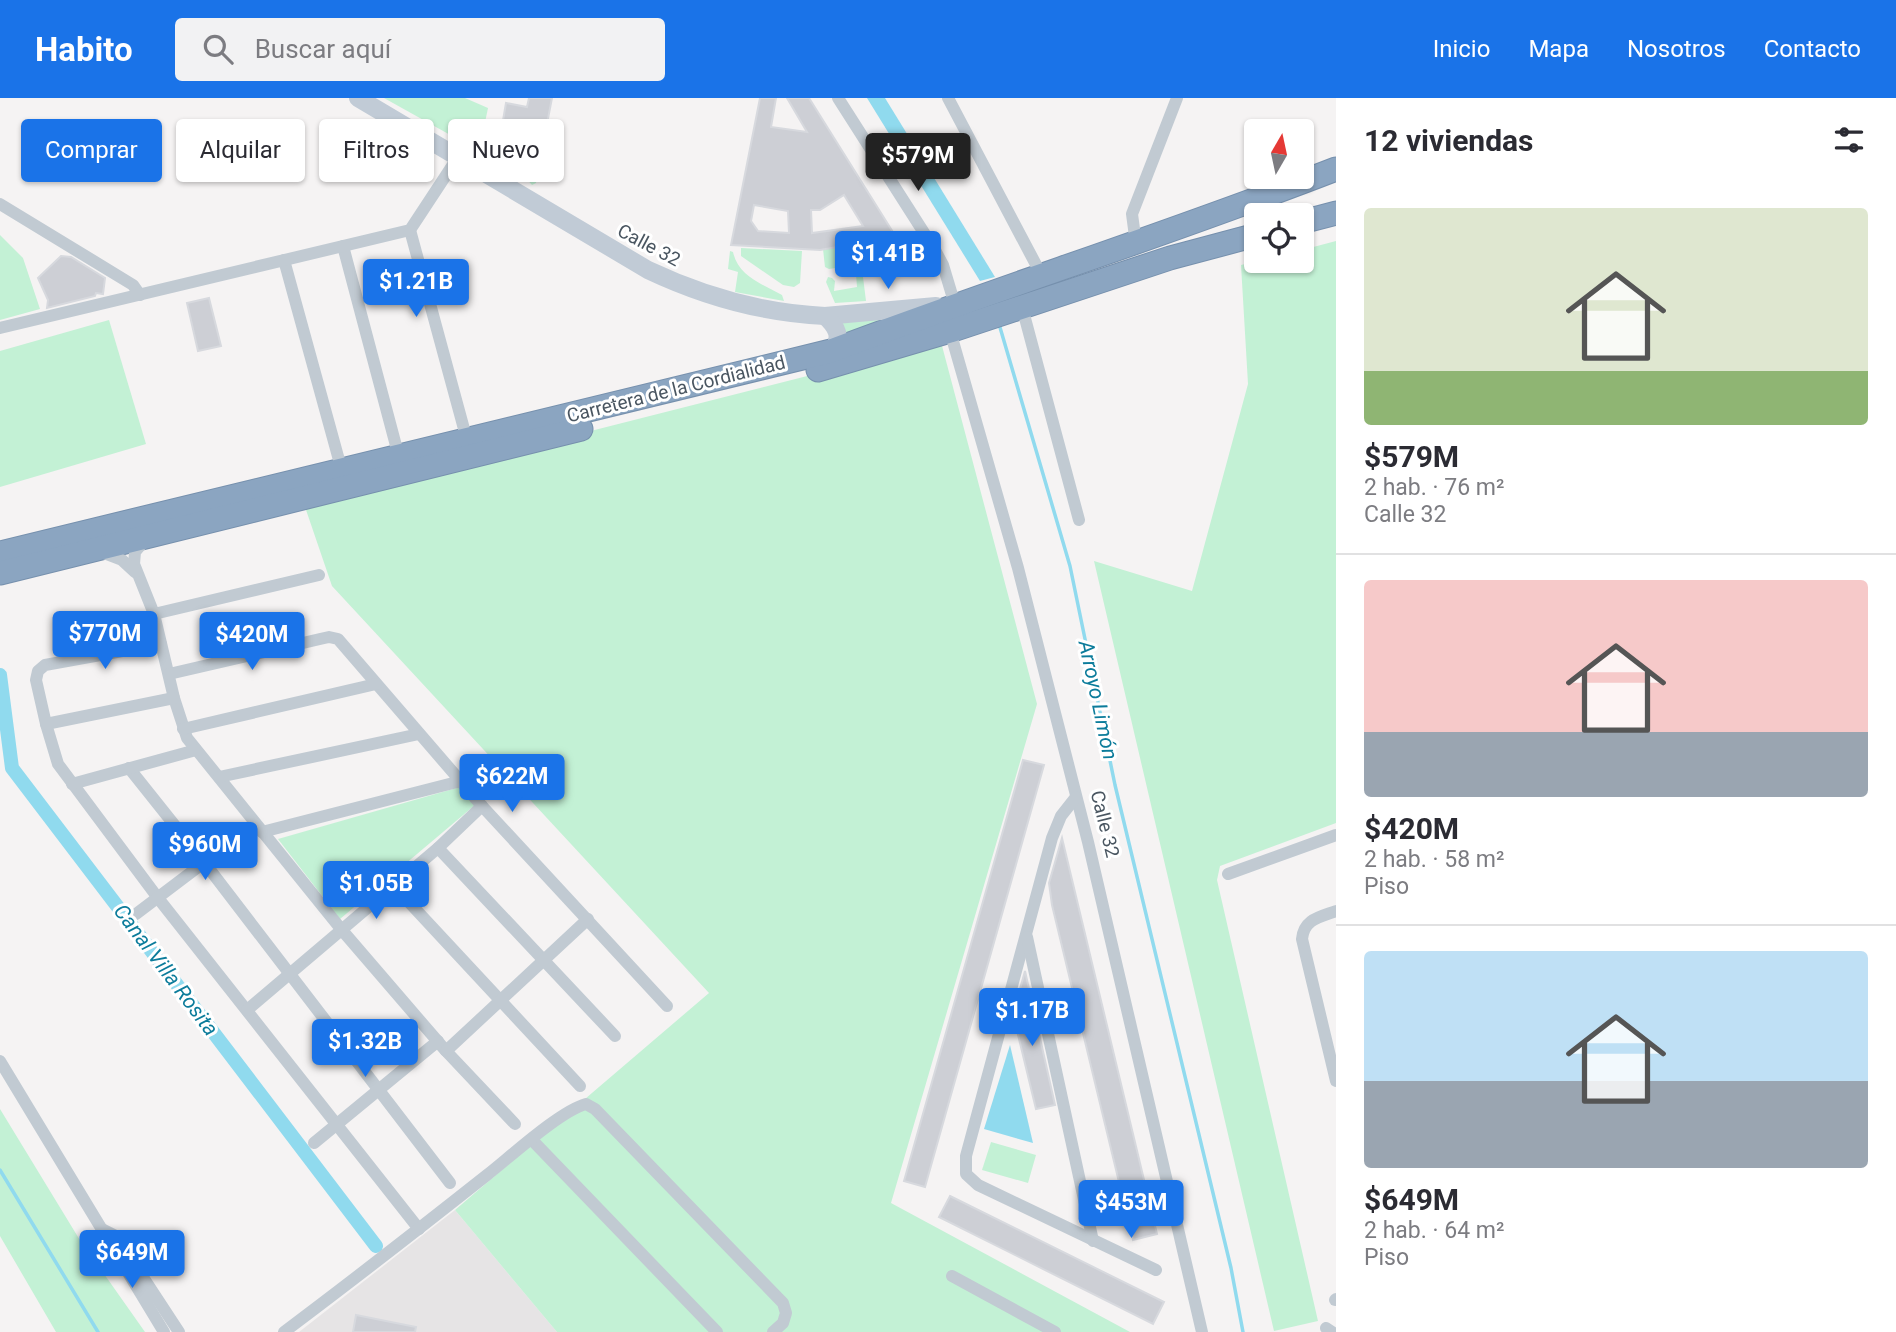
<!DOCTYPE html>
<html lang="es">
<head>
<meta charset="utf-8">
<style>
  :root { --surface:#fff; --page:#f2f2f3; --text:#2b2b33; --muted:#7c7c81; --line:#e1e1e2; --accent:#1a73e8 }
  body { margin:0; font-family:Roboto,sans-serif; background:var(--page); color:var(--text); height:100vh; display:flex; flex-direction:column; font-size:26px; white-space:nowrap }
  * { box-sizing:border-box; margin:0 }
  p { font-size:23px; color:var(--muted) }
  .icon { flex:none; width:38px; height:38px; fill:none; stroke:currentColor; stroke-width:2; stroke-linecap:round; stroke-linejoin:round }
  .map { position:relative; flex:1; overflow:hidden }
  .drawer { display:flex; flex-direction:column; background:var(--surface); width:560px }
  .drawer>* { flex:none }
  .banner { position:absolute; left:21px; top:21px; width:665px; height:63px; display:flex; gap:14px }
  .needle { width:46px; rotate:9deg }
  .controls { position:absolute; left:1244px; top:21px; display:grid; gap:14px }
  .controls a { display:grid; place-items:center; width:70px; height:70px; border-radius:7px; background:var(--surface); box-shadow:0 2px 5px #0004; font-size:35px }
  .price { position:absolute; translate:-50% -60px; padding:0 16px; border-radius:7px; background:var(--accent); color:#fff; font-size:23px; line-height:46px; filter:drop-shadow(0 2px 4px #0008) }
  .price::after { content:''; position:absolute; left:50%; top:42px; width:21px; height:16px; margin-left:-10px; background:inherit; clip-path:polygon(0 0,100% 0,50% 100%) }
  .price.selected { background:#222; color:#fff }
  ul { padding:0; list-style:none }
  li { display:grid; align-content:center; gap:14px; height:371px; padding:0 28px }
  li+li { border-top:2px solid var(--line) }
  li span { display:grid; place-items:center; height:217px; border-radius:7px; color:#555 }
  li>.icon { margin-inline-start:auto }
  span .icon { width:126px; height:126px; fill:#fffc; stroke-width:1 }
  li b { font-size:30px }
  h2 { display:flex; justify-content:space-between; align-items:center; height:84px; padding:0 28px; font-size:30px }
  .chip { padding:0 24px; border-radius:7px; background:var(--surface); box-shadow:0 2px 5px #0004; font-size:24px; line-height:63px }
  .chip.selected { background:var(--accent); color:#fff }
  header { display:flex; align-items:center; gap:42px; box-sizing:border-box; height:98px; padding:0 35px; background:var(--accent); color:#fff }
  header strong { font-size:33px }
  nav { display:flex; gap:38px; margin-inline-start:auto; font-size:24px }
  .search { width:490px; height:63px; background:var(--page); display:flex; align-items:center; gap:18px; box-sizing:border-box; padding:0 24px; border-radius:7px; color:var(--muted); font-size:26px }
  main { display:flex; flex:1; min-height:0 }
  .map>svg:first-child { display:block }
  .education { fill:#e6e4e5 }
  .green { fill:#c3f1d5 }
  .water { fill:#90daee }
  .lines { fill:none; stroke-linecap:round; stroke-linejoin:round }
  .stream { stroke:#90daee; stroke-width:3.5 }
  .canal { stroke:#90daee; stroke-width:14 }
  .building { fill:#cdcfd5; stroke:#d7d9de; stroke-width:2; fill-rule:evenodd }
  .highway-casing { stroke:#7690ad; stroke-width:25 }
  .street { stroke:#c1cad2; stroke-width:12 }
  .secondary { stroke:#c1cbd6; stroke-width:18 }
  .highway { stroke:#8ba5c1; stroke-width:23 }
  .labels { text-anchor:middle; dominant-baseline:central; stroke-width:6; stroke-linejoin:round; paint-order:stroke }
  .street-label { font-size:19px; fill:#4a5661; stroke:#fff }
  .water-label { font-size:21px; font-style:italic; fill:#0c7c9b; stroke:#fff }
</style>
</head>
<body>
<header>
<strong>Habito</strong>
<div class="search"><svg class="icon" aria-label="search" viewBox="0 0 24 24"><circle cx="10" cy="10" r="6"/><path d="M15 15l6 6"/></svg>Buscar aquí</div>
<nav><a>Inicio</a><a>Mapa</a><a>Nosotros</a><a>Contacto</a></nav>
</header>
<main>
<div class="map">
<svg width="1336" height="1234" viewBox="0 0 1336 1234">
  <rect width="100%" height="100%" fill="#f5f3f3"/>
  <polygon class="education" points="455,1112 557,1234 299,1234"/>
  <g class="green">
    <polygon points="384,0 465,0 488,10 479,53"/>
    <polygon points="527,27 546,31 536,85 532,87 523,77 522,71"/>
    <polygon points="501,38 518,40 514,64 515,75 512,77 495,69"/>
    <polygon points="0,137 23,160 40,211 0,222"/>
    <polygon points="891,140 894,161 829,171 825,169 823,151"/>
    <polygon points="1336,143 1336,725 1220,768 1217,782 1318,1223 1274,1233 1094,463 1192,493 1248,286 1241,167 1258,163 1302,163 1302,152"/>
    <polygon points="741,150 802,153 800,185 794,189 783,187 741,158"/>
    <path d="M730,153L733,154C738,178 762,186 782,197L784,203L735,194L738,174L728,171Z"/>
    <polygon points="900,168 902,174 863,179 866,203 835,205 826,184 828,179 832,180 835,183 834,193 857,189 856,176"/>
    <polygon points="941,209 839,245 841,225"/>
    <polygon points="109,222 146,346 0,389 0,253"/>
    <polygon points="941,244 1037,606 891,1105 1130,1234 557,1234 455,1112 709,895 332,488 304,406"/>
    <polygon points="460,689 475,707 340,821 278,741"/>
    <polygon points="0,1011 78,1139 145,1234 56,1234 0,1138"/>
    <polygon points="991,1044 1036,1057 1028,1085 982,1072"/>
  </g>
  <g class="water">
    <polygon points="867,0 885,0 995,179 980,183"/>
    <polygon points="1010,947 1033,1045 984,1031"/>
  </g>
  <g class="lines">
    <g class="stream">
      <polyline points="999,226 1070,468 1115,687 1231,1170 1243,1234"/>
      <polyline points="0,1072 98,1234"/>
    </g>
    <polyline class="canal" points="0,577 12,670 376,1148"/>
  </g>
  <g class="building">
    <polygon points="529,0 552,0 546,31 522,26 520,37 501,34 506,5 527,9"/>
    <path d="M760,0H776L771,29L807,34L787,0H809L896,139L820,152L731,147ZM844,97L863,128L812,135L811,112H820ZM754,107L788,113L789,135L758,133L751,123Z"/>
    <polygon points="61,158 71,159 105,180 103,196 96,195 95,198 47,210 48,202 38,180"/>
    <polygon points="209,200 221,248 198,253 187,205"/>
    <polygon points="1023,662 1044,667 925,1089 904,1083"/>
    <polygon points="1062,740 1157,1136 1133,1142 1052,807 1049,785"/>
    <polygon points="1025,873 1055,1007 1036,1011 1013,916"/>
    <polygon points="950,1098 1164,1204 1153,1226 939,1119"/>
    <polygon points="356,1217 416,1229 415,1234 353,1234"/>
  </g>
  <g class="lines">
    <defs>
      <g id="highway">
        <polyline points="1302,124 1336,115"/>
        <polyline points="818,272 950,233 1170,160 1256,137"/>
        <path d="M0,455L831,253C998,190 1169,136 1336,71"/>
        <polyline points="0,475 581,331"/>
      </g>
    </defs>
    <use href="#highway" class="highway-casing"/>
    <g class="street">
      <polyline points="838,0 935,152 943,167 955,207"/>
      <polyline points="948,0 1042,178"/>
      <polyline points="0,106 133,187 140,197"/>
      <polyline points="410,132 467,342"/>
      <polyline points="1136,146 1132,116 1177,0"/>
      <polyline points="343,148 399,359"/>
      <polyline points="284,162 342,373"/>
      <polyline points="1022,209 1079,422"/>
      <polyline points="0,230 410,132 458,59"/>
      <polyline points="950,233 1018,470 1088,744 1202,1234"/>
      <polyline points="145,442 135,454 134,466 154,516 174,600 187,640 341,831 446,953 515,1026"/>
      <polyline points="101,454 122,462 135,474"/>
      <polyline points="154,516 319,477"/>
      <polyline points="161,546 45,567 38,573 36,582 46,626 58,666 158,800 419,1131"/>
      <polyline points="169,576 320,541 329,539 338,541 482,708 667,908"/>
      <polyline points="46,626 174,600"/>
      <polyline points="183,631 376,586"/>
      <polyline points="129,670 204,764 450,1085"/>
      <polyline points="219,679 419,636"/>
      <polyline points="72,686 196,652"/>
      <polyline points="1076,699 1061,718 1052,740 966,1058 966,1076 978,1087 1156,1172"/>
      <polyline points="262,734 461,683"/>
      <polyline points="438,750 615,938"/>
      <polyline points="1228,776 1336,737"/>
      <polyline points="393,787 580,988"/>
      <path d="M1336,813C1320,819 1304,821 1302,841L1336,983"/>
      <polyline points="136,816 255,726"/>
      <polyline points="1027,839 1093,1143"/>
      <polyline points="247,912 438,750 482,708"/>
      <polyline points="446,953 588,821"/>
      <polyline points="0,963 164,1234"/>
      <polyline points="532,1042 717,1234"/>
      <polyline points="314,1045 438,943"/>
      <polyline points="102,1131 116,1138 179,1234"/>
      <polyline points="952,1178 1055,1234"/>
      <polyline points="1335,1202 1336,1201"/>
      <polyline points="1326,1230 1332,1234"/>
      <path d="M284,1234C352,1183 420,1130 487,1077C510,1059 560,1013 586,1006L595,1011L783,1205L786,1215L783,1225L773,1234"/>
    </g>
    <g class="secondary">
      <path d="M358,0L648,172C705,199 762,215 825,218L936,208"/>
      <path d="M825,218C836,228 844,240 831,253"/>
    </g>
    <use href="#highway" class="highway"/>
  </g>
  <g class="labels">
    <g class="street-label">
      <text transform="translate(649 147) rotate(28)">Calle 32</text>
      <text transform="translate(676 291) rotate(-14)">Carretera de la Cordialidad</text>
      <text transform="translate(1105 726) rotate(76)">Calle 32</text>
    </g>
    <g class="water-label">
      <text transform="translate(1098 602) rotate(78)">Arroyo Limón</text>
      <text transform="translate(166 872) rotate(53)">Canal Villa Rosita</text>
    </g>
  </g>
</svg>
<div class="controls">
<a><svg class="needle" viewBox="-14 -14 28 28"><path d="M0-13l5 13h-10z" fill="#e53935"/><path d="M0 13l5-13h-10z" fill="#7c7c81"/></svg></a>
<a><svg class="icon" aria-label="locate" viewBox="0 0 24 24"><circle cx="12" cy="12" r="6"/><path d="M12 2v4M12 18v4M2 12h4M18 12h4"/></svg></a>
</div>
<b class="price selected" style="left:918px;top:95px">$579M</b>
<b class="price" style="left:888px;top:193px">$1.41B</b>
<b class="price" style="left:416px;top:221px">$1.21B</b>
<b class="price" style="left:105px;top:573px">$770M</b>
<b class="price" style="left:252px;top:574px">$420M</b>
<b class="price" style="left:512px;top:716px">$622M</b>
<b class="price" style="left:205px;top:784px">$960M</b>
<b class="price" style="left:376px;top:823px">$1.05B</b>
<b class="price" style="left:1032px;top:950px">$1.17B</b>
<b class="price" style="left:365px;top:981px">$1.32B</b>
<b class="price" style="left:1131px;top:1142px">$453M</b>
<b class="price" style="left:132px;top:1192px">$649M</b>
<div class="banner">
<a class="chip selected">Comprar</a>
<a class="chip">Alquilar</a>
<a class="chip">Filtros</a>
<a class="chip">Nuevo</a>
</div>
</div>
<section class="drawer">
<h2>12 viviendas<svg class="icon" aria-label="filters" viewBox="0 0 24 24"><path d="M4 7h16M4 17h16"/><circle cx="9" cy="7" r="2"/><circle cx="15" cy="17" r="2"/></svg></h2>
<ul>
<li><span style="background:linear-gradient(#dfe7d0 75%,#8fb573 0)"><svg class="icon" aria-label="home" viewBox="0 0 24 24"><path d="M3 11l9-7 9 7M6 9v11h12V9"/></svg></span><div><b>$579M</b><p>2 hab. · 76 m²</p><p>Calle 32</p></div></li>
<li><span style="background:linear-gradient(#f6c9c9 70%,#9aa5b1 0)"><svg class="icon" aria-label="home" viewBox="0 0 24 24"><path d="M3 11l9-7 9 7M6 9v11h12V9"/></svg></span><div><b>$420M</b><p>2 hab. · 58 m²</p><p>Piso</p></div></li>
<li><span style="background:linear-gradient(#bfe0f5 60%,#9aa5b1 0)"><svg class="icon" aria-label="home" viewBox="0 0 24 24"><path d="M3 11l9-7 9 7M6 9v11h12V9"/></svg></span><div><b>$649M</b><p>2 hab. · 64 m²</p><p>Piso</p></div></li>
</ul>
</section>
</main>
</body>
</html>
